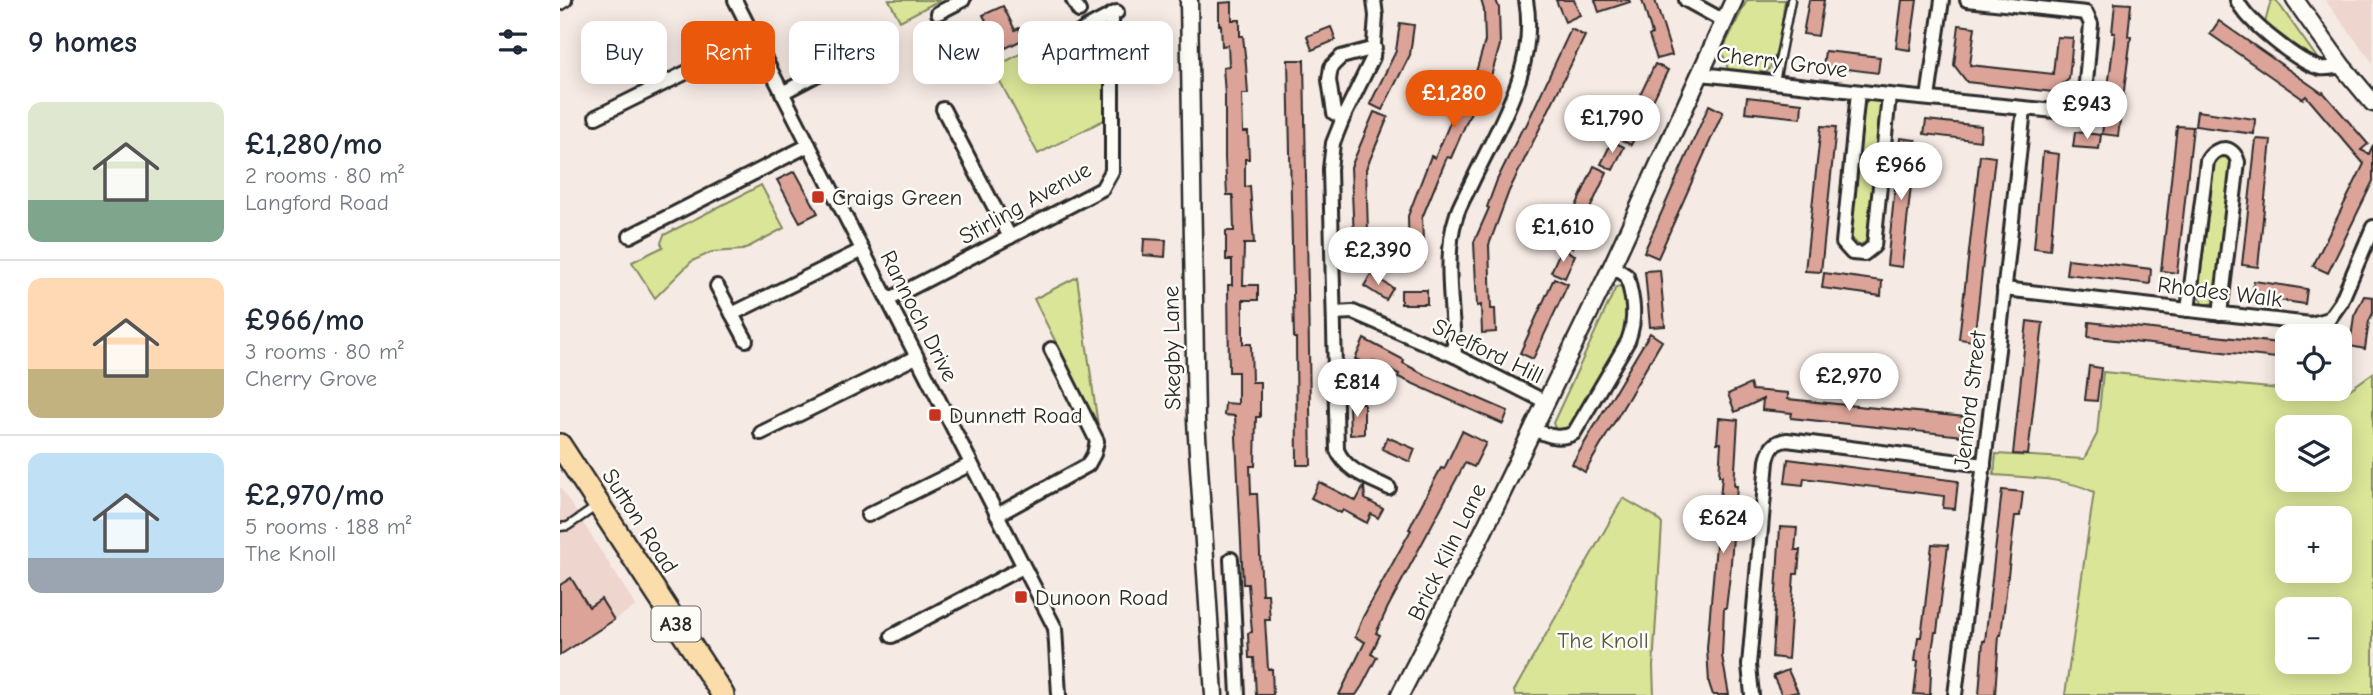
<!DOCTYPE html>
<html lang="en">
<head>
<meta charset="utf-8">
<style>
  :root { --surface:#fff; --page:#f6f6f7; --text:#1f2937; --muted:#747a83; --line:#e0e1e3; --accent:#ea580c }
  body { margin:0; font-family:"Comic Neue",sans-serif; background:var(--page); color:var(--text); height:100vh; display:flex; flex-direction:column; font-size:26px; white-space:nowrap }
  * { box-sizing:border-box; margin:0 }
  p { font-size:23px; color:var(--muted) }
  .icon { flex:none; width:38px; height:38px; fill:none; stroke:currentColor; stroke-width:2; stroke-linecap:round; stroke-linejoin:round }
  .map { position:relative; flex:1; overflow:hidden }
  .sheet { display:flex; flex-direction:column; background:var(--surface); width:560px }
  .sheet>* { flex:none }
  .hud { position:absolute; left:21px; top:21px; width:665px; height:63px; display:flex; gap:14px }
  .fabs { position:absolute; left:1715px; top:324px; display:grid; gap:14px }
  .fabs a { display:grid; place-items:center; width:77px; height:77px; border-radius:14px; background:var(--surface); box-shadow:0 4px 18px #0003; font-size:35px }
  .price { position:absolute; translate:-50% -60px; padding:0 16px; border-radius:24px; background:#fff; color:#222; font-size:23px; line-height:46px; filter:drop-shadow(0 2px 4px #0008) }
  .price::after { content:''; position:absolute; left:50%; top:42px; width:21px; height:16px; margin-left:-10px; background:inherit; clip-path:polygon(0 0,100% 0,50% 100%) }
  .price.current { background:var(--accent); color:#fff }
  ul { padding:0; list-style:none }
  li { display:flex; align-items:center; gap:21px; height:175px; padding:0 28px }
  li+li { border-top:2px solid var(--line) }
  li span { display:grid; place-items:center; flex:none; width:196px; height:140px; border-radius:14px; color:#555 }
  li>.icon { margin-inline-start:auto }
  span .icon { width:84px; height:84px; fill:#fffc; stroke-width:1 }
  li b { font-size:30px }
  h2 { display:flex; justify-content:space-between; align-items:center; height:84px; padding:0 28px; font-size:30px }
  .chip { padding:0 24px; border-radius:14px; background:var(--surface); box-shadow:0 4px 18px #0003; font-size:24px; line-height:63px }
  .chip.current { background:var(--accent); color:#fff }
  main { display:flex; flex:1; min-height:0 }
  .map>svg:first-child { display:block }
  .built { fill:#eed5cd }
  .green { fill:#dae598; stroke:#828862; stroke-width:2; fill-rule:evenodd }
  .building { fill:#dca498; stroke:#2b2b2b; stroke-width:2 }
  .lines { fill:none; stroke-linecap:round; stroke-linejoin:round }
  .lane-casing { stroke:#2b2b2b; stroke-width:11 }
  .street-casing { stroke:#2b2b2b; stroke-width:18 }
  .secondary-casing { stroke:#2b2b2b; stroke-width:21 }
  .highway-casing { stroke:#2b2b2b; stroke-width:26 }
  .lane { stroke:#fdfcf7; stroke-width:6 }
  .street { stroke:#fdfcf7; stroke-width:12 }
  .secondary { stroke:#fdfcf7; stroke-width:16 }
  .highway { stroke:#fbddab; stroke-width:21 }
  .poi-dot { fill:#c8321e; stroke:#fdfcf7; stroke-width:2.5 }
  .labels { text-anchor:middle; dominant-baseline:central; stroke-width:5; stroke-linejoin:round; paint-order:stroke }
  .shield { fill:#fdfcf7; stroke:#6a6a68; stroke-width:2 }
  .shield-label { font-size:21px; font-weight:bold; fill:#2b2b2b }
  .street-label { font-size:23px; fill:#2b2b2b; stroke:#fdfcf7 }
  .poi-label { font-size:23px; fill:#2b2b2b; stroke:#fdfcf7; text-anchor:start }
  .park-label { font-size:23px; fill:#575a46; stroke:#fdfcf7 }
</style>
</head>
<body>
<main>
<section class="sheet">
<h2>9 homes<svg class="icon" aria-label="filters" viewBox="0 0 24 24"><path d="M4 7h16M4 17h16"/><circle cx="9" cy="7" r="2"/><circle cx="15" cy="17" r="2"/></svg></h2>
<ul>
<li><span style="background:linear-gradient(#dfe7d0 70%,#7fa58c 0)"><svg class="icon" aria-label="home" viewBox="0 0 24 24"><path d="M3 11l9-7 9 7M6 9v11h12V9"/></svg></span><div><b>£1,280/mo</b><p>2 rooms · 80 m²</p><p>Langford Road</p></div></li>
<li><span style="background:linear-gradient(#ffd9b3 65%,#c2b280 0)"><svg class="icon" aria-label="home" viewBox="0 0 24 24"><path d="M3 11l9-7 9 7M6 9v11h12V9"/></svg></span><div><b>£966/mo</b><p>3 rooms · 80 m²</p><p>Cherry Grove</p></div></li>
<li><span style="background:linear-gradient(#bfe0f5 75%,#9aa5b1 0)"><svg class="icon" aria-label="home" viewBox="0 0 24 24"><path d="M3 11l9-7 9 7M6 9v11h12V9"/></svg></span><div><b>£2,970/mo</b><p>5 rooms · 188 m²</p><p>The Knoll</p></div></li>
</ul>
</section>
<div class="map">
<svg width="1813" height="695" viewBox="0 0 1813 695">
  <rect width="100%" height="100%" fill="#f6eae4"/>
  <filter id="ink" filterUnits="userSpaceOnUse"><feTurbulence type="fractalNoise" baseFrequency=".0143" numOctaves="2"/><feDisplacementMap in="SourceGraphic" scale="14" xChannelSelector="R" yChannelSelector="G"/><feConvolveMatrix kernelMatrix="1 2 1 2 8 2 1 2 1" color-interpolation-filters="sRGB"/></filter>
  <g filter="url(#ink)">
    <g class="built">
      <polygon points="1765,0 1813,0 1813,63"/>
      <polygon points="0,487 76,606 0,655"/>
    </g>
    <g class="green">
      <polygon points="329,0 380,0 340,21"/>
      <path d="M1187,0H1225C1221,23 1221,54 1206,73L1168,69L1162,51Z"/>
      <polygon points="1711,0 1716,0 1757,58 1752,58 1705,23"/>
      <polygon points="516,25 523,38 538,34 543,38 546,119 478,154 433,68"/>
      <polygon points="1313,99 1320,102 1323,108 1307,236 1305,243 1298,245 1290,236 1304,107 1307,101"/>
      <polygon points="1661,156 1666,157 1673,167 1658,298 1654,303 1644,305 1638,296 1654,165"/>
      <polygon points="201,185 224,228 183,250 152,252 132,261 95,298 72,262 103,247 101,243 104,235"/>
      <polygon points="517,277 538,426 474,299"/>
      <polygon points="1060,286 1065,291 1068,319 1064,338 1011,427 997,433 993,423 1056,287"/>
      <path d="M1543,372L1782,395L1813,373V695H1505L1534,492C1507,478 1463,477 1434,475L1436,454L1524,459L1537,434ZM1727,427H1780V480H1727ZM1727,518H1780V570H1727ZM1727,609H1780V662H1727Z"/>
      <polygon points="1063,498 1096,517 1102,524 1093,667 1094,695 955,695 954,691"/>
    </g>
    <g class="building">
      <polygon points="921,0 936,0 939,8 940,45 932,73 918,101 916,100 891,158 887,157 862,218 864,263 849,264 848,216 871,156 875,158 900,99 903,100 916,72 925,41 924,10"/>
      <polygon points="996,0 1014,0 1020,15 1005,22"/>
      <polygon points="1035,0 1069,0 1070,2 1039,12"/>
      <polygon points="1082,0 1095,0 1112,55 1097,59 1089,36 1092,34"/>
      <polygon points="1249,0 1264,0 1258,36 1243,34"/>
      <polygon points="1342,0 1357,0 1350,50 1336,48"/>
      <polygon points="672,2 672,20 680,20 680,36 683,36 686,65 688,94 682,94 683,132 688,132 689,159 685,159 685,187 690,186 694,244 684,244 683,285 698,285 698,300 683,300 683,344 691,344 692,382 700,382 700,417 696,417 695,466 690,466 691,494 697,494 702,594 708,594 710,620 705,620 708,669 712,669 713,695 696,695 694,658 689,658 688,633 692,632 688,584 683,584 675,416 664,415 665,403 678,404 678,372 669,372 668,285 672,285 672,260 666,260 666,231 674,231 673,195 667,195 665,159 665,95 663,67 669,66 668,45 662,46 661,25 659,25 659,3"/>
      <polygon points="1555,3 1571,4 1568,36 1571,37 1558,136 1542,134 1555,33 1552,33"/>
      <polygon points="443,6 455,30 459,28 464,39 446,48 434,24 429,27 423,15"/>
      <polygon points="1659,21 1762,93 1763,92 1808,144 1801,150 1809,154 1813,145 1813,181 1768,273 1753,266 1804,164 1746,96 1743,99 1650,34"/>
      <polygon points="840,23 854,25 850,55 822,110 810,104 836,51"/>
      <polygon points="1399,25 1415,27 1410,65 1493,74 1497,37 1513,38 1509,79 1493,92 1407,82 1394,65"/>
      <polygon points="771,27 776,40 752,50 747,36"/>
      <polygon points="1011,29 1025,36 949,191 929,245 931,309 935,309 936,332 922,333 921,305 917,306 914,242 929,208 927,207 937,180 963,127 965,128"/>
      <polygon points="1265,51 1320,57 1318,73 1263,66"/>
      <polygon points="728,60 744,60 751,465 737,465 736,338 734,338"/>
      <polygon points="1095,64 1108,70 1071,145 1059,139"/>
      <polygon points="1187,97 1242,103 1241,118 1185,112"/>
      <polygon points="1149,105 1163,112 1098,258 1084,252"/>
      <polygon points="1637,111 1695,119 1694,134 1635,126"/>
      <polygon points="814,112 828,117 806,169 809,263 795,263 791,167"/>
      <polygon points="1366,120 1421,126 1420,141 1364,134"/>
      <polygon points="1261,126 1276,127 1261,272 1245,271"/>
      <polygon points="1617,126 1633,127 1617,273 1601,271"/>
      <polygon points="1515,132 1541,135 1539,149 1513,147"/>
      <polygon points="1340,138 1356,140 1342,267 1327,265"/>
      <polygon points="1696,139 1711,140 1698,267 1682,265"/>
      <polygon points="1052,141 1064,147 1053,170 1041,164"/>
      <polygon points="1483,152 1499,154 1490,250 1474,248"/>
      <polygon points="1420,155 1435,157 1414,341 1399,339"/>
      <polygon points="1034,166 1047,172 1012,248 1000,242"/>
      <polygon points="235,171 258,213 240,222 217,180"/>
      <polygon points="584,239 606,240 605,257 583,255"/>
      <polygon points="1001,249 1015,255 1005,278 991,272"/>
      <polygon points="1508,259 1591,269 1590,284 1506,274"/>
      <polygon points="1100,270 1105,326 1090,327 1085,271"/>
      <polygon points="1264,273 1322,281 1321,296 1262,288"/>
      <polygon points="811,274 833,288 826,300 804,286"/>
      <polygon points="994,278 1008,284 973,359 960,353"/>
      <polygon points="1694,281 1747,289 1745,304 1692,296"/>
      <rect x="841" y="290" width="26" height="14"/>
      <polygon points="1804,296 1813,297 1813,313 1809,321 1805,349 1790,346 1794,316"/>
      <polygon points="1467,321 1483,323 1468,455 1453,454"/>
      <polygon points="1529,322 1727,344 1725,359 1528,337"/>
      <polygon points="1090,333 1102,341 1025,472 1012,464"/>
      <polygon points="804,339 844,360 843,363 865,375 948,411 943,424 838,377 839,374 813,361 811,366 795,359"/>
      <polygon points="1529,366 1541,368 1537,401 1525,400"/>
      <polygon points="1190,384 1192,390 1228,393 1228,399 1405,417 1403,436 1231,418 1232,413 1202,410 1203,399 1175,412 1168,394"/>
      <polygon points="789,403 804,403 804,434 790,435"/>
      <polygon points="1159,418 1178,420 1174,486 1177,486 1170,575 1166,608 1164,608 1162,656 1169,695 1153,695 1149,683 1147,648 1162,476 1159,476 1161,443 1157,443"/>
      <polygon points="902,431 926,443 914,467 905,463 828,607 816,633 820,635 811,654 817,657 802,686 796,695 779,695 805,642 795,637 803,617 851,530 849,529 858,511 881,468 884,469"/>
      <polygon points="827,437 855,449 850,462 822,449"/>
      <polygon points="1228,459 1398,481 1395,509 1383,508 1384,496 1244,478 1243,485 1225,483"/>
      <polygon points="759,482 796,501 804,486 805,499 823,509 818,518 811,514 807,523 783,510 781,513 751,498"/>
      <polygon points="1442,490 1463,492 1460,516 1455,516 1441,635 1439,635 1435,695 1419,695 1423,641 1425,641"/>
      <polygon points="1220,527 1237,528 1235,550 1240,550 1238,574 1234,574 1228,659 1212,657"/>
      <polygon points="1372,544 1388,545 1377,632 1375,632 1372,651 1370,695 1367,695 1354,694 1358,661 1355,661 1358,637 1361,637 1365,607"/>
      <polygon points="11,578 29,607 41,599 54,620 0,655 0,585"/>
      <polygon points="1228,670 1238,692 1222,695 1213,676"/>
    </g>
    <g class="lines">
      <defs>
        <g id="lane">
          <polyline points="1215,82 1231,0"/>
          <polyline points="0,527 8,526 37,506"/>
        </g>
        <g id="street">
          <polyline points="175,0 495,628 499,695"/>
          <polyline points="513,0 519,11"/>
          <path d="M814,0L816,16L813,57L783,118L773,143L770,169L777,450C786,471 809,478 829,488"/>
          <polyline points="1126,0 1164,21"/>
          <path d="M1677,0C1686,21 1739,63 1760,68C1768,69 1775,67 1782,66"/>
          <polyline points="0,3 5,0"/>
          <polyline points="378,13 403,0"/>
          <polyline points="523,30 557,12"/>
          <polyline points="1141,74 1329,95 1516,113 1524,106 1531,24 1526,13 1407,0"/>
          <polyline points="1298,92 1283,243 1292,253 1304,254 1314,246 1329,95"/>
          <polyline points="222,93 323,40"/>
          <polyline points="1368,98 1382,0"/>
          <polyline points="383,109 450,237"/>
          <polyline points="36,117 194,39"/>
          <polyline points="783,118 774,113 769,80 771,67 781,57 815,48"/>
          <polyline points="70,236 249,145"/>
          <polyline points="157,286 186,340"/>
          <polyline points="1444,289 1751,324 1769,319 1781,302 1813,227"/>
          <polyline points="328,300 542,189 552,171 552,14"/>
          <path d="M1628,310L1647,161C1655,146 1673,144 1678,162L1660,314"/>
          <polyline points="774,313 793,312 895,356 986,402"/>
          <polyline points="172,314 302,250"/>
          <path d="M895,356C893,316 883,254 896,217C899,205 907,193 912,182C939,125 978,66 966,0"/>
          <path d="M973,429C987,435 999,441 1014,433L1068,341C1077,318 1073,299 1067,276L1052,266"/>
          <polyline points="201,433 356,357"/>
          <polyline points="308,515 411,464"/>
          <polyline points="437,515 528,465 534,454 537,441 491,349"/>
          <polyline points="671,559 678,695"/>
          <polyline points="332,636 463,567"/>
          <path d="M1192,695L1189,665L1207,461C1210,448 1213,442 1227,440L1424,465"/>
          <polyline points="1395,695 1438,350 1464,109"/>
        </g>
        <g id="secondary">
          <polyline points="629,0 636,421 654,695"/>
          <polyline points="1735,0 1782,66 1813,103"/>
          <polyline points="840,695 923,532 1052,266 1174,0"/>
        </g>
        <polyline id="highway" points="0,445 163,695"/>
      </defs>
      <use href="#lane" class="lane-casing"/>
      <use href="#street" class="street-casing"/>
      <use href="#secondary" class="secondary-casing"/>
      <use href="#highway" class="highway-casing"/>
      <use href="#lane" class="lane"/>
      <use href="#street" class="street"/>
      <use href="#secondary" class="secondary"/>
      <use href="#highway" class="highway"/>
    </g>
  </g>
  <g class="poi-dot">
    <rect x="251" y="190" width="14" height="14" rx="3.5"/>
    <rect x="368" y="408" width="14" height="14" rx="3.5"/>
    <rect x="454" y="590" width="14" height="14" rx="3.5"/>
  </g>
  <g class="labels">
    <rect class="shield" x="91.5" y="606.5" width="49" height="35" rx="5"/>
    <g class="shield-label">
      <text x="116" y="624">A38</text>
    </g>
    <g class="street-label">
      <text transform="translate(1222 62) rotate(7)">Cherry Grove</text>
      <text transform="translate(465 203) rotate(-29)">Stirling Avenue</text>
      <text transform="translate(1660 292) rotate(7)">Rhodes Walk</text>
      <text transform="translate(359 316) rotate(63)">Rannoch Drive</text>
      <text transform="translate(612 348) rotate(-91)">Skegby Lane</text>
      <text transform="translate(928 351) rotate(26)">Shelford Hill</text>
      <text transform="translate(1410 400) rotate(-83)">Jenford Street</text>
      <text transform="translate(80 521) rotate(57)">Sutton Road</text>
      <text transform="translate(887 552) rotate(-64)">Brick Kiln Lane</text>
    </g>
    <g class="poi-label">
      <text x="272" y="197">Craigs Green</text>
      <text x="389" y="415">Dunnett Road</text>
      <text x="475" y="597">Dunoon Road</text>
    </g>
    <g class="park-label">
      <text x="1043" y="640">The Knoll</text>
    </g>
  </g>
</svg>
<div class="fabs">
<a><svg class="icon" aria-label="locate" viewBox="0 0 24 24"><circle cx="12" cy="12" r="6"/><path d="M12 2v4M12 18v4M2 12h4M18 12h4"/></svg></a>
<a><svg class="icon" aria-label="layers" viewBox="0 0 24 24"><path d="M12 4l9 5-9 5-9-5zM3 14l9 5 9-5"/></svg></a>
<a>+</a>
<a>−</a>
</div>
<b class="price current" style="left:894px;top:130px">£1,280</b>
<b class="price" style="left:1527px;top:141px">£943</b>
<b class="price" style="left:1052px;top:155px">£1,790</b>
<b class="price" style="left:1341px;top:202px">£966</b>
<b class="price" style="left:1003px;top:264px">£1,610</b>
<b class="price" style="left:818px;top:287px">£2,390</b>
<b class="price" style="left:1289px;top:413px">£2,970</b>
<b class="price" style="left:797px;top:419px">£814</b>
<b class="price" style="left:1163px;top:555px">£624</b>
<div class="hud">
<a class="chip">Buy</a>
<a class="chip current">Rent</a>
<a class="chip">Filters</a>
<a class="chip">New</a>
<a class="chip">Apartment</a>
</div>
</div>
</main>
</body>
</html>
